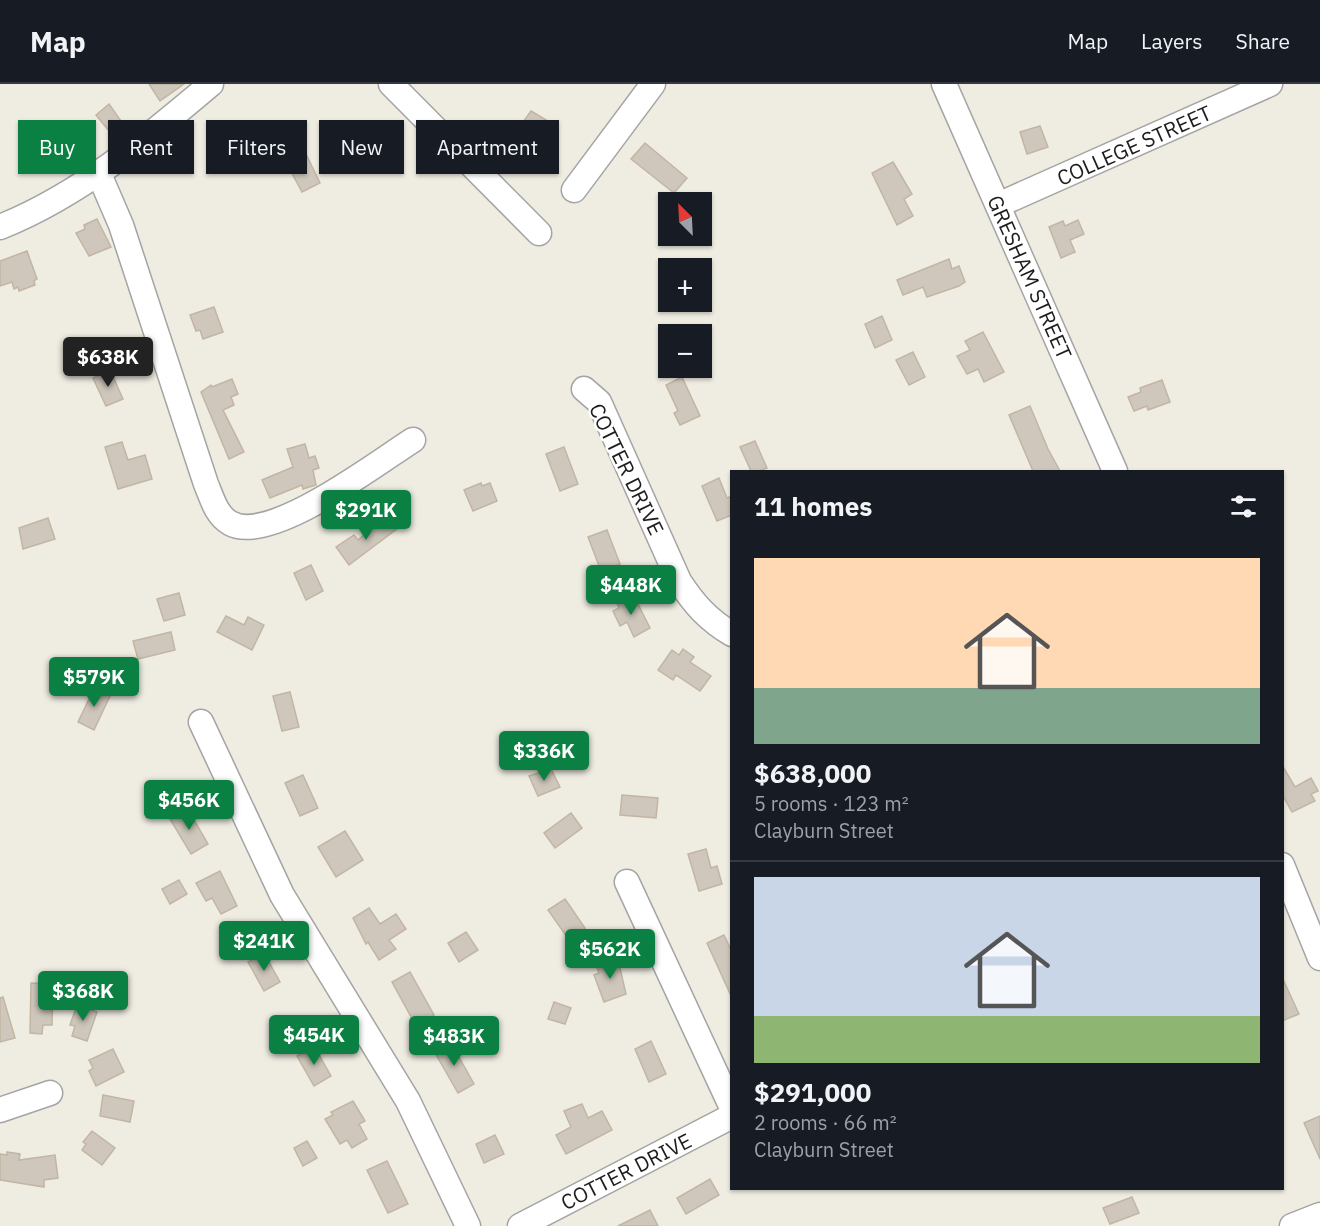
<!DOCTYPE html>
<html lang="en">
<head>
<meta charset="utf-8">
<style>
  :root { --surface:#171b24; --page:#242831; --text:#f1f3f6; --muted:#9ea1a6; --line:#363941; --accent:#0b8043 }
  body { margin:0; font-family:"IBM Plex Sans",sans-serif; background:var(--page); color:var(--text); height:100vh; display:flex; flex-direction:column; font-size:22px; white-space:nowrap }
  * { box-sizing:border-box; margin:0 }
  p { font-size:20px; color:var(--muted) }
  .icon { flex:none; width:33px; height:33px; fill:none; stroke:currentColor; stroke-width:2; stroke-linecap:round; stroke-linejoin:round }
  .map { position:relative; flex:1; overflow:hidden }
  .drawer { position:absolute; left:730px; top:386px; width:554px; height:720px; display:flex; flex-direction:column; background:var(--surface); border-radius:0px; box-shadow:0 2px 4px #0004 }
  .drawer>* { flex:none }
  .top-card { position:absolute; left:18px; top:36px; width:570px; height:54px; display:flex; gap:12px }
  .needle { width:39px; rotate:336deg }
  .tools { position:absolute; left:658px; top:108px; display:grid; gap:12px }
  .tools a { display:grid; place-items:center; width:54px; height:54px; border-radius:0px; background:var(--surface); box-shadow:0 2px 4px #0004; font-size:30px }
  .price { position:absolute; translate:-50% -51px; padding:0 14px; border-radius:6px; background:var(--accent); color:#fff; font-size:20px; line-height:39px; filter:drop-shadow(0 2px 3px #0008) }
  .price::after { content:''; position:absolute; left:50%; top:36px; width:18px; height:14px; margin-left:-9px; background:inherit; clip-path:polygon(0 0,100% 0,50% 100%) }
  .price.current { background:#222; color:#fff }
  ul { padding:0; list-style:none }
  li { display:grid; align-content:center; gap:12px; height:318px; padding:0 24px }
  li+li { border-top:2px solid var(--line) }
  li span { display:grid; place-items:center; height:186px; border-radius:0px; color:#555 }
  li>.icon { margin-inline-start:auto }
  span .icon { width:108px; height:108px; fill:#fffc; stroke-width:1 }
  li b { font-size:26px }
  h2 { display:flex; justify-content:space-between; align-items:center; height:72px; padding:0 24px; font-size:26px }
  .chip { padding:0 21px; border-radius:0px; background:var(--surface); box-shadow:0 2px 4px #0004; font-size:21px; line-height:54px }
  .chip.current { background:var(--accent); color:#fff }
  header { display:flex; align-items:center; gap:36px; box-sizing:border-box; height:84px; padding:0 30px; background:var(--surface); border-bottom:2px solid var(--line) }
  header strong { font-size:28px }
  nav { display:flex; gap:33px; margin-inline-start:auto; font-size:21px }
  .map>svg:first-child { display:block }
  .building { fill:#cfc7bb; stroke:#c2b5a3; stroke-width:1.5 }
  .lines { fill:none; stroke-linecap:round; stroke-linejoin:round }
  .minor-casing { stroke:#a4a4a4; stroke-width:27 }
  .minor { stroke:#fff; stroke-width:24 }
  .labels { text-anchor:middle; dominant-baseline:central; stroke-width:5; stroke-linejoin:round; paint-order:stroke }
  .street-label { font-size:21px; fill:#1d1d1d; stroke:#fff }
</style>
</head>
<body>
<header>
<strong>Map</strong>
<nav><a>Map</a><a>Layers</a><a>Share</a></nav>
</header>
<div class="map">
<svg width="1320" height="1142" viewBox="0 0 1320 1142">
  <rect width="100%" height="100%" fill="#efede2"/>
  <g class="building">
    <polygon points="149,0 184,0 160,17"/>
    <polygon points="109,20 121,37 109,47 96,31"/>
    <polygon points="531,27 558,43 549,57 521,41"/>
    <polygon points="1040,42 1048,63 1027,70 1020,48"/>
    <polygon points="645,59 687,94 674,109 631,75"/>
    <polygon points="306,70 320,99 302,108 287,80"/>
    <polygon points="893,78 912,110 904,115 913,132 897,141 872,89"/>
    <polygon points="97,135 111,163 89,172 76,149 85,145 84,141"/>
    <polygon points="1078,136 1084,150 1070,156 1075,168 1061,174 1049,143 1063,137 1065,142"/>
    <polygon points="27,167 37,195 34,197 35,201 19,207 18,203 14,205 12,198 0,202 0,177"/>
    <polygon points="949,175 952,185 959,182 965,198 959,202 927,213 923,203 903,211 897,196"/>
    <polygon points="214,223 223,248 203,255 200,246 196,247 190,231"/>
    <polygon points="882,232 892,256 875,264 865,240"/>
    <polygon points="983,248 1004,288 984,298 978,285 967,290 957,272 970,266 965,257"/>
    <polygon points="913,268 925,293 909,301 896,276"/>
    <polygon points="110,286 123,315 106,322 93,294"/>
    <polygon points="682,293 700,332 680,341 674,329 678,327 666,301"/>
    <polygon points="232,295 238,310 231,313 234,321 223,326 244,368 229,375 201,308 211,301 212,303"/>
    <polygon points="1162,296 1170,318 1148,326 1147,322 1134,327 1128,313 1141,308 1140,304"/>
    <polygon points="1030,322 1048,365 1060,387 1033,387 1009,331"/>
    <polygon points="755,357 767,384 759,387 751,387 740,363"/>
    <polygon points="122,358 128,376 145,371 152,395 118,405 105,363"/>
    <polygon points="305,360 309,374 315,372 319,384 313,386 316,401 303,405 302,401 270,414 262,396 293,383 287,365"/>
    <polygon points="564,363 578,400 560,407 546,370"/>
    <polygon points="719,394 727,414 732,412 732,431 717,437 702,402"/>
    <polygon points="481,399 482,402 490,399 497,417 473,427 464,406"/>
    <polygon points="388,431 398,444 349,481 336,463 354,451 358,456"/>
    <polygon points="48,434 55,455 23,465 19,444"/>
    <polygon points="607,446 620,480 601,487 588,453"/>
    <polygon points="311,481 323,507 306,516 294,489"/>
    <polygon points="179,509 185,531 164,537 157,515"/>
    <polygon points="633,510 650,544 634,553 627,538 620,542 613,527 619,524 617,519"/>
    <polygon points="226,532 244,541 248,533 264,541 252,566 217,548"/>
    <polygon points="171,548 175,566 138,575 133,557"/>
    <polygon points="683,565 694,573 690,578 711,592 700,607 676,591 673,596 658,586 672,566 679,571"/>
    <polygon points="95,603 111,610 94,646 78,638"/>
    <polygon points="290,608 299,643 282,647 273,612"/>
    <polygon points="1282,681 1295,703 1311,694 1318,707 1311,710 1315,717 1292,728 1282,710"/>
    <polygon points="551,685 560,703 538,712 529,692"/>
    <polygon points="303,691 318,724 300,732 285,699"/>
    <polygon points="622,711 658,714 656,734 620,731"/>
    <polygon points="187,724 208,760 191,770 170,735"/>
    <polygon points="571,729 582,744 555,764 544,749"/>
    <polygon points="345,747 363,776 336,793 318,763"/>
    <polygon points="706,765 711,784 717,782 722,800 699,807 688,770"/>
    <polygon points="220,787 237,822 221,830 212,814 206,817 196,799"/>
    <polygon points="179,796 187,810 170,820 162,805"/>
    <polygon points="565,815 585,844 569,856 548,826"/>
    <polygon points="369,824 380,840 396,830 406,845 389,856 396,865 379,876 368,858 366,860 353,834"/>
    <polygon points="466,848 478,866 459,878 448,859"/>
    <polygon points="724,851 732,868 732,914 707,859"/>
    <polygon points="264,869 280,898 264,907 248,878"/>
    <polygon points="613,874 616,881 619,880 626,910 604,918 594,891 599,889 596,881"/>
    <polygon points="410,888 434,931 416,942 392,898"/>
    <polygon points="1282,893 1299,930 1282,937"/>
    <polygon points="31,899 53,900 52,941 43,941 42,950 30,949"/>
    <polygon points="3,913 15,954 0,958 0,914"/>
    <polygon points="554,918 571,924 565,940 548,935"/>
    <polygon points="77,921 97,928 87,957 72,952 75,942 70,941"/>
    <polygon points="450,957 474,1000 458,1009 434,967"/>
    <polygon points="651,957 666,990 649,998 635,965"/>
    <polygon points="314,962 331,992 314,1002 297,972"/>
    <polygon points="113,965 124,988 96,1002 89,987 93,984 89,976"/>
    <polygon points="103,1011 134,1017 130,1038 100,1032"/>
    <polygon points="353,1017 365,1037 359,1040 367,1055 352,1064 347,1056 340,1060 325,1035 333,1031 331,1028"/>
    <polygon points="582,1020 588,1034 602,1027 612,1046 566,1070 556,1051 571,1043 564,1027"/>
    <polygon points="1320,1032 1320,1075 1304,1039"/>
    <polygon points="92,1047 115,1064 102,1081 82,1066 86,1060 83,1058"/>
    <polygon points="495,1051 504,1070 484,1079 476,1060"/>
    <polygon points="307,1057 317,1074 303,1082 294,1064"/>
    <polygon points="7,1068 20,1070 19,1076 55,1071 58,1094 44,1096 44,1103 0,1096 0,1070 7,1071"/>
    <polygon points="387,1077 408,1120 388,1129 367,1086"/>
    <polygon points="710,1095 719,1111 686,1130 677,1114"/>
    <polygon points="1132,1113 1139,1129 1110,1140 1103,1124"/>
    <polygon points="650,1126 658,1142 618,1142"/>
  </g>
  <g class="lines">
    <defs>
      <g id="minor">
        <polyline points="391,0 539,149"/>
        <polyline points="944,0 1115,387"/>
        <path d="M99,90L121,141L206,400C212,414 216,431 230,439C269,462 378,378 413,356"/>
        <polyline points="574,106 653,0"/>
        <polyline points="998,121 1270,0"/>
        <path d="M0,143C80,111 146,55 211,0"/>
        <path d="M584,305L599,318L679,497C694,520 708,536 732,550"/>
        <polyline points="201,638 282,811 408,1017 468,1142"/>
        <polyline points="1282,781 1320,874"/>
        <polyline points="627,798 732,1024"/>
        <polyline points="0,1026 50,1009"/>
        <polyline points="520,1142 732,1032"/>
        <polyline points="1292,1142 1320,1131"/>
      </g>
    </defs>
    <use href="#minor" class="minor-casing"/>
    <use href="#minor" class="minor"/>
  </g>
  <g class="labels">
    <g class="street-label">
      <text transform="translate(1134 61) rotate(-24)">COLLEGE STREET</text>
      <text transform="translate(1030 193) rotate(66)">GRESHAM STREET</text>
      <text transform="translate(627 385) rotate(64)">COTTER DRIVE</text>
      <text transform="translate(626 1087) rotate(-27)">COTTER DRIVE</text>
    </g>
  </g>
</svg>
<div class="tools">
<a><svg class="needle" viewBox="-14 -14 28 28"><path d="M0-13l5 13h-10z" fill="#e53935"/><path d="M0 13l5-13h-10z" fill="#9ea1a6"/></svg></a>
<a>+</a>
<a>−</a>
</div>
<b class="price current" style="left:108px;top:304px">$638K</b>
<b class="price" style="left:366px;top:457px">$291K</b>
<b class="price" style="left:631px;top:532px">$448K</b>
<b class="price" style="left:94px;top:624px">$579K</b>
<b class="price" style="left:544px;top:698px">$336K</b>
<b class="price" style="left:189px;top:747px">$456K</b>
<b class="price" style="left:264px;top:888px">$241K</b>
<b class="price" style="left:610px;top:896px">$562K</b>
<b class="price" style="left:83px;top:938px">$368K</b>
<b class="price" style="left:314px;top:982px">$454K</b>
<b class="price" style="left:454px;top:983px">$483K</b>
<div class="top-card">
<a class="chip current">Buy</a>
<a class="chip">Rent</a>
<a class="chip">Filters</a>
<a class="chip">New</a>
<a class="chip">Apartment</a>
</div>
<section class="drawer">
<h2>11 homes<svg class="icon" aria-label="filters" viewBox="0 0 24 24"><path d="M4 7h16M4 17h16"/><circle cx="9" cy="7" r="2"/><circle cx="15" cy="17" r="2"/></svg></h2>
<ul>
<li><span style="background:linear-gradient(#ffd9b3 70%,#7fa58c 0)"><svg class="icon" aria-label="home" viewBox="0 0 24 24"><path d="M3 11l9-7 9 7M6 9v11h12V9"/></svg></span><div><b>$638,000</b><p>5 rooms · 123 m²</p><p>Clayburn Street</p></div></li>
<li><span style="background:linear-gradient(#c9d6e8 75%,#8fb573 0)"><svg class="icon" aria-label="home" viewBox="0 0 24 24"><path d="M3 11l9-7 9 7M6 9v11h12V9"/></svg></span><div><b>$291,000</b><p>2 rooms · 66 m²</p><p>Clayburn Street</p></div></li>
</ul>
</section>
</div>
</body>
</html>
